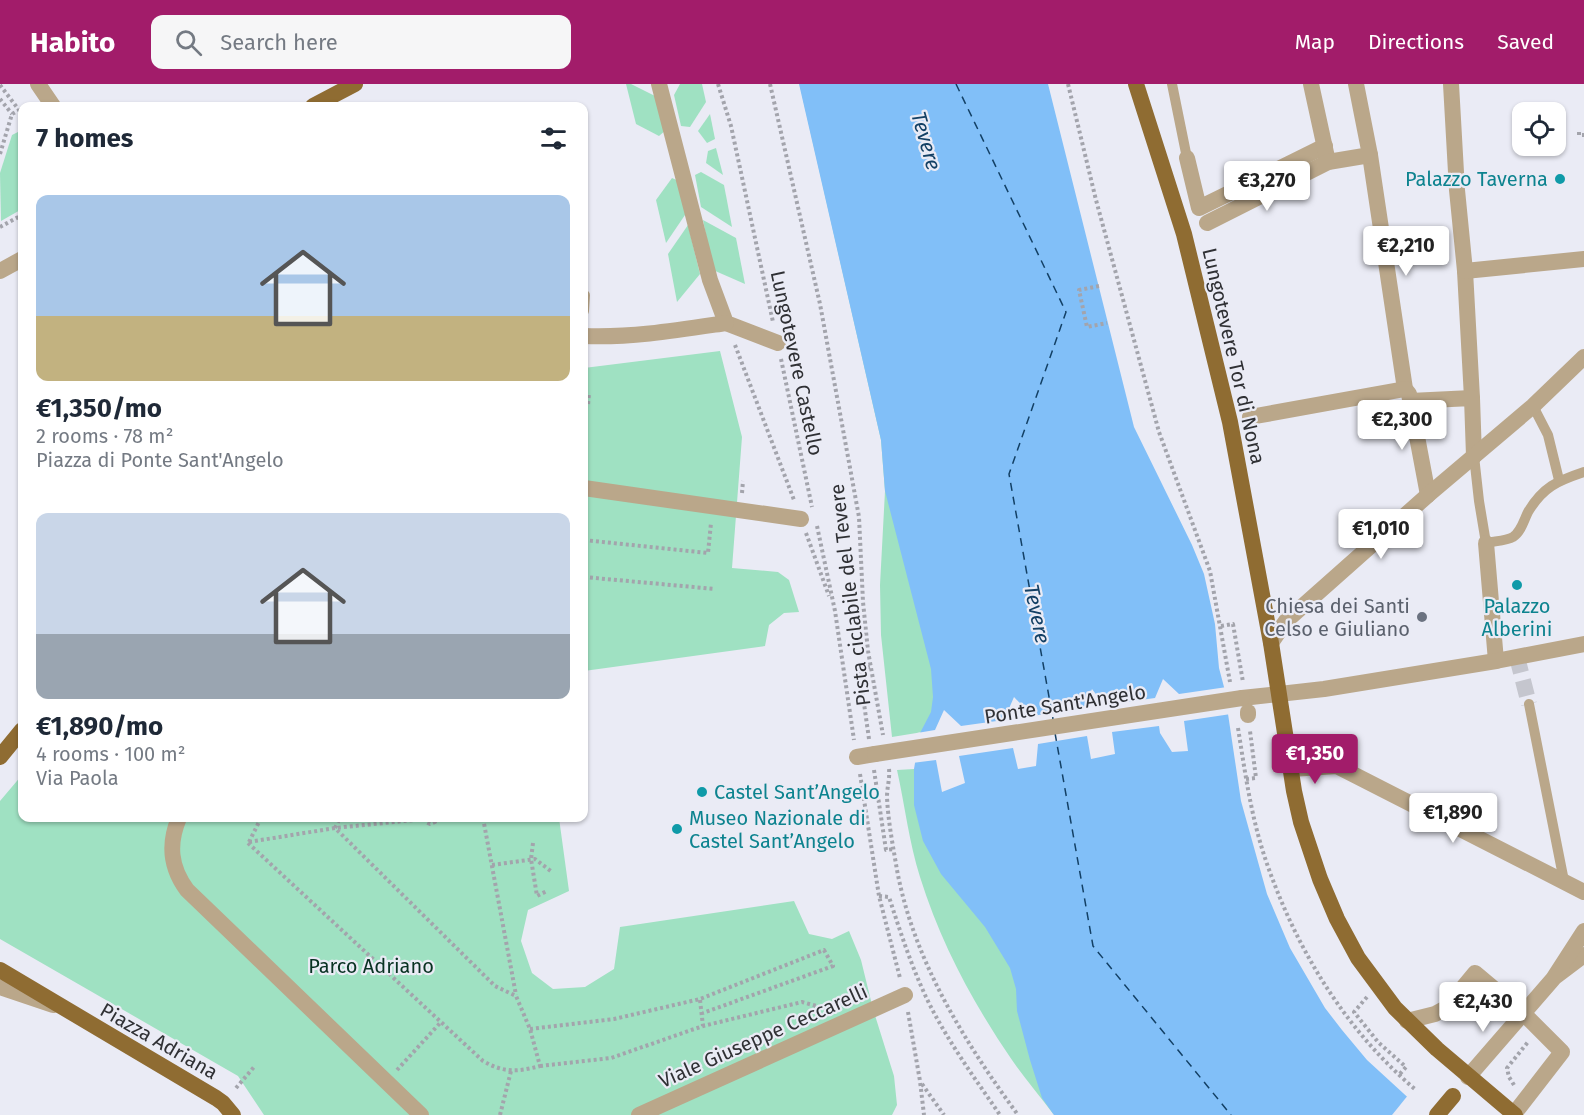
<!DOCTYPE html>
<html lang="en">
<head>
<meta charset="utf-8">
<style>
  :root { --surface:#fff; --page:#f6f6f7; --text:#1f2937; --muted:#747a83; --accent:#a21c6a }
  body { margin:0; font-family:"Fira Sans",sans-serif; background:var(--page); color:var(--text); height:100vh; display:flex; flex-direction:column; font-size:22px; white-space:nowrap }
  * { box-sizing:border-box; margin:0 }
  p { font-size:20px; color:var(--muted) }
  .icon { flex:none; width:33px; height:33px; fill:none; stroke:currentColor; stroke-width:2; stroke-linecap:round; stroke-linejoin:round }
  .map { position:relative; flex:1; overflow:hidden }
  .panel { position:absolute; left:18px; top:18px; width:570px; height:720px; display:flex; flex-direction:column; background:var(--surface); border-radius:12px; box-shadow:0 2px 4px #0004 }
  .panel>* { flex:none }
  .fabs { position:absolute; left:1512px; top:18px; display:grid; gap:12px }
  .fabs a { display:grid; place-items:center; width:54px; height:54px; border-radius:12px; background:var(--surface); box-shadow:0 2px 4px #0004; font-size:30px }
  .price { position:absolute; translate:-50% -51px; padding:0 14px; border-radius:6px; background:#fff; color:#222; font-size:20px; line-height:39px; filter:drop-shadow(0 2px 3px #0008) }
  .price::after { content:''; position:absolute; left:50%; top:36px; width:18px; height:14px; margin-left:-9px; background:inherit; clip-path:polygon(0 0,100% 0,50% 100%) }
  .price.active { background:var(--accent); color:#fff }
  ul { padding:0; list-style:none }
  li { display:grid; align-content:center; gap:12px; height:318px; padding:0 18px }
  li span { display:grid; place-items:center; height:186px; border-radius:12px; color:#555 }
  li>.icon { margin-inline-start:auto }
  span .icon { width:108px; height:108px; fill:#fffc; stroke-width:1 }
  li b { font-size:26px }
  h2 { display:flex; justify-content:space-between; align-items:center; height:72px; padding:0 18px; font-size:26px }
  header { display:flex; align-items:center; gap:36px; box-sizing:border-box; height:84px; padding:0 30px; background:var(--accent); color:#fff }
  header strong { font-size:28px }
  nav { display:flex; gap:33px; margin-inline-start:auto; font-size:21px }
  .search { width:420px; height:54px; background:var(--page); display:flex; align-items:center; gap:15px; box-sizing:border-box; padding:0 21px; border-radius:12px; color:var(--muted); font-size:22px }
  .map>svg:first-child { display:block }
  .green { fill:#9fe1c2 }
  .water { fill:#81bff8 }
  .pier { fill:#eaebf5 }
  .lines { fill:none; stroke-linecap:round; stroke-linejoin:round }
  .ferry { stroke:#134065; stroke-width:1.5; stroke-dasharray:8 6; stroke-linecap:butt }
  .pedestrian-tunnel { stroke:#c5c6ce; stroke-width:16; stroke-dasharray:16 8; stroke-linecap:butt }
  .path { stroke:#a3a4ac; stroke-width:4; stroke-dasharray:3 3; stroke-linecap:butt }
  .service { stroke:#baa78a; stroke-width:10 }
  .pedestrian { stroke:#baa78a; stroke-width:16 }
  .minor { stroke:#baa78a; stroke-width:16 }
  .tertiary { stroke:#baa78a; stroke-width:16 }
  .primary { stroke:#8f6c32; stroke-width:16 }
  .pedestrian-bridge { stroke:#baa78a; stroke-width:16 }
  .primary-bridge { stroke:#8f6c32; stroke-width:16 }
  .culture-dot { fill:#0f9aa8; stroke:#eaebf5; stroke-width:2 }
  .worship-dot { fill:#6b7280; stroke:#eaebf5; stroke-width:2 }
  .labels { text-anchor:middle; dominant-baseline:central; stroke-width:4.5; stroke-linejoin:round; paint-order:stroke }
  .culture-label { font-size:20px; fill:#0d838f; stroke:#eaebf5; text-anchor:start }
  .street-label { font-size:20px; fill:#2f3034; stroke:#eaebf5 }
  .worship-label { font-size:20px; fill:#5b616d; stroke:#eaebf5; text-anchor:end }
  .park-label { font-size:20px; fill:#083222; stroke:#eaebf5 }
  .water-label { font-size:21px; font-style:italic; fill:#134065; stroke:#eaebf5 }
</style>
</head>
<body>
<header>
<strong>Habito</strong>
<div class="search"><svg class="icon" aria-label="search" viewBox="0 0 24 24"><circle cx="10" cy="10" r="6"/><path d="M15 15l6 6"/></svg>Search here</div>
<nav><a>Map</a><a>Directions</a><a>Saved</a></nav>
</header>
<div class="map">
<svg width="1584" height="1031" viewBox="0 0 1584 1031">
  <rect width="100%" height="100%" fill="#eaebf5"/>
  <g class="green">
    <polygon points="626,0 631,0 659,14 667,45 659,52 636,40"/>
    <polygon points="680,0 702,0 706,18 690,43 681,42 674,11"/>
    <polygon points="809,1 932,557 935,646 892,653 881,551 880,501 885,407 881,356 800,2"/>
    <polygon points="710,30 715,55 707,59 698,47"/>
    <polygon points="22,46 22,125 1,137 0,89 12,51"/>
    <polygon points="716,64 723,91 706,79 708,67"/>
    <polygon points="701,88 724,101 732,143 701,123 695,91"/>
    <polygon points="672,94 681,98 687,128 666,159 656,116"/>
    <polygon points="703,136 736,154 745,200 713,186"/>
    <polygon points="688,141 700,190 677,218 668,170"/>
    <polygon points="720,267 742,353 732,484 778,488 789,496 799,528 784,529 769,541 765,562 584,587 584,284"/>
    <path d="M914,685L923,688L990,808L1054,1031C1040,1012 1025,995 1012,976C973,919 941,860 920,793C909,758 905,722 897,686Z"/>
    <polygon points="22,691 22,734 559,734 569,807 528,826 521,857 532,889 553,905 585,903 614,885 620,843 794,817 809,850 832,855 849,847 861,876 873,925 894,992 897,1021 892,1031 264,1031 238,992 0,855 0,717"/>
  </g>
  <polygon class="water" points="799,0 1048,0 1134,343 1192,461 1204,490 1215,540 1219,584 1224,603 1241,717 1267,810 1290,864 1325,924 1342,946 1367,976 1427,1031 1054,1031 1042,1014 1030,976 1017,927 1016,905 1010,884 985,843 941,790 923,757 914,721 914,685 920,649 931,628 933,613 931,585 885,407 881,356"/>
  <g class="pier">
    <polygon points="1163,595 1179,610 1227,603 1231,630 1184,637 1188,667 1172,668 1160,649 1159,642 1112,648 1115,670 1091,675 1087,652 1038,660 1036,682 1018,685 1013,664 959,672 965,699 942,708 936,676 912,679 917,649 935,646 944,626 961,642 1004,636 1014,613 1032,632 1084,624 1092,605 1104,621 1155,614"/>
    <polygon points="1409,1010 1429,1029 1430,1031 1392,1031"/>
  </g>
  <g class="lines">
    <g class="ferry">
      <polyline points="956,0 1066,228 1009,390 1053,635"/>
      <polyline points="1055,649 1093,862 1231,1031"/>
    </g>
    <polyline class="pedestrian-tunnel" points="1517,573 1529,620"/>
    <g class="path">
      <polyline points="718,0 731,42 773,238"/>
      <polyline points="770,0 820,220 859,433 863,518 868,567 883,651"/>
      <polyline points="1068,0 1096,116 1159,348 1210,487 1230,598"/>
      <polyline points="0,1 22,30"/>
      <polyline points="0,15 12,30"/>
      <polyline points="1579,48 1579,51 1584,51"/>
      <polyline points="0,70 12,30 19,26"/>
      <polyline points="0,143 22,131"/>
      <polyline points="1099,202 1079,206 1087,243 1107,239"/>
      <polyline points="735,261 794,416"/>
      <polyline points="781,275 812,423"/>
      <polyline points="584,310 589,310 588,321 584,321"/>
      <polyline points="742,409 743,397"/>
      <polyline points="817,442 835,527 854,656"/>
      <polyline points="806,449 829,512"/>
      <polyline points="584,456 708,469 711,439"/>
      <polyline points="584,493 715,505"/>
      <polyline points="1221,542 1233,540 1243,598"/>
      <path d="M1238,644C1245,688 1251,732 1265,774C1295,863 1344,945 1416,1006"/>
      <polyline points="869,655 860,591 861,585 870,583"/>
      <path d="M889,685C890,695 887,703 887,713C888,737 893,762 897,786C914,877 964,957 1018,1031"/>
      <polyline points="874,686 886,766 894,765"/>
      <polyline points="860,690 879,812 900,894"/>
      <polyline points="1246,695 1256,694 1250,647"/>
      <polyline points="424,734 426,738 430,740 435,738 437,734"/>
      <polyline points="483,734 516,911"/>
      <polyline points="249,758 335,744 424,735"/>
      <polyline points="249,758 261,734"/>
      <path d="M248,759L483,977C504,989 517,988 540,982L530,945L516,912L495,902L335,744L340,734"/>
      <polyline points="533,759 531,775 537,812 547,807"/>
      <polyline points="492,781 535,775 552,788"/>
      <path d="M879,812L889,813C900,847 911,881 926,913C946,955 974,993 1000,1031"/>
      <polyline points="1367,913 1354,928 1378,958 1406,983 1399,991"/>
      <polyline points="700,916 703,942"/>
      <polyline points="908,928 920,997 924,1031"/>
      <polyline points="530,945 614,935 700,915 824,866 833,882 703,929"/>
      <polyline points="540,982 611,974 703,942 802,918 831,926"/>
      <polyline points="397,986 441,938"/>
      <polyline points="922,1000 944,1031"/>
      <polyline points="1514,1001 1509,993 1507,984 1528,958"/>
      <polyline points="236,1004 254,983"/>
      <polyline points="500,1031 511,987"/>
    </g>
    <g class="service">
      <polyline points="1172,0 1187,74"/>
      <polyline points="584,227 585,211"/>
      <polyline points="1533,322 1548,351 1559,396"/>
      <path d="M1474,372L1479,417L1486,459C1494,457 1506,457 1513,453C1521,448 1524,436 1528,428C1543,403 1557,397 1584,388"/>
      <polyline points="1529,620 1564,797"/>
    </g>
    <g class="pedestrian">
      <polyline points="38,0 53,22"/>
      <polyline points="659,0 710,196 726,239 778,259"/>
      <polyline points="1451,0 1457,106 1465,187 1472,314"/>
      <polyline points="1187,74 1199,124 1325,62"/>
      <polyline points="1465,187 1584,175"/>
      <polyline points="584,404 801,435"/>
      <polyline points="1486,459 1496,577"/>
      <polyline points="1242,614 1324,605 1496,577 1584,560"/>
      <polyline points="1248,628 1248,631"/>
      <polyline points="857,673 875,670"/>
      <path d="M179,734C168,760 170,783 187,806L421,1031"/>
      <polyline points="639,1031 905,911"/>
    </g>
    <g class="minor">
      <polyline points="1311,0 1328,78"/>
      <polyline points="1370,71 1405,305 1409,310 1428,411"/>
      <polyline points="1207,139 1328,78 1370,71 1356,0"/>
      <polyline points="0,187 22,175"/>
      <path d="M584,252C631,254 679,246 726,239"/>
      <polyline points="1410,317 1472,314 1474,372"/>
      <polyline points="1250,333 1405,305"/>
      <polyline points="1271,559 1286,537 1428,411 1533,322 1584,273"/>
      <polyline points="1291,685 1337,682 1584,808"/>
      <polyline points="1556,892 1584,871"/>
      <polyline points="1407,937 1435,930 1446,924 1475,889 1524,930 1562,968 1514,1030"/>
    </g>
    <g class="tertiary">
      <polyline points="0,903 53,921"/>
      <polyline points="1468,993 1553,895 1584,847"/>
    </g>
    <g class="primary">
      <polyline points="1136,0 1184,150 1230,338 1271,559 1294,707 1301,738 1320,795 1337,835 1358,874 1395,924 1437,965 1515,1031"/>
      <polyline points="313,22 355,0"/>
      <polyline points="0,673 22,646"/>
      <polyline points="0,886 216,1014 223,1019 233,1031"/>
    </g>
    <polyline class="pedestrian-bridge" points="875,670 1242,614"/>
    <polyline class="primary-bridge" points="1437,1031 1453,1012"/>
  </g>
  <g class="culture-dot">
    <circle cx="1560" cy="95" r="6"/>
    <circle cx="1517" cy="501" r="6"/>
    <circle cx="702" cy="708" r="6"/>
    <circle cx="677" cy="745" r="6"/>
  </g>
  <circle class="worship-dot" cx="1422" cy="533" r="6"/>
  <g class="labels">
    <g class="culture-label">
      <text x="1548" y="95" text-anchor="end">Palazzo Taverna</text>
      <text x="1517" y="522" text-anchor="middle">Palazzo<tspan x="1517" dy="23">Alberini</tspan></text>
      <text x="714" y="708">Castel Sant’Angelo</text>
      <text x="689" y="734">Museo Nazionale di<tspan x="689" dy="23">Castel Sant’Angelo</tspan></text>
    </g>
    <g class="street-label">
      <text transform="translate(1234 272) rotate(77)">Lungotevere Tor di Nona</text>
      <text transform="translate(797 279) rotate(78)">Lungotevere Castello</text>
      <text transform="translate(850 511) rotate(-97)">Pista ciclabile del Tevere</text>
      <text transform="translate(1065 620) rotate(-9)">Ponte Sant'Angelo</text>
      <text transform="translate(763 952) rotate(-24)">Viale Giuseppe Ceccarelli</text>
      <text transform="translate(159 957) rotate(30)">Piazza Adriana</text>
    </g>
    <g class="worship-label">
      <text x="1410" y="522">Chiesa dei Santi<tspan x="1410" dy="23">Celso e Giuliano</tspan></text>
    </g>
    <g class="park-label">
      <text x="371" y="882">Parco Adriano</text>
    </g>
    <g class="water-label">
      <text transform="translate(926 57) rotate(74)">Tevere</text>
      <text transform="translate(1037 530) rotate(78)">Tevere</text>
    </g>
  </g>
</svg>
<div class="fabs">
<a><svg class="icon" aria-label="locate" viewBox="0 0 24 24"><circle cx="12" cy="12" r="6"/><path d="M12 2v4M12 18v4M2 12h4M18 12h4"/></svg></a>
</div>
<b class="price" style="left:1267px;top:128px">€3,270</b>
<b class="price" style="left:1406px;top:193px">€2,210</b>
<b class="price" style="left:1402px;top:367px">€2,300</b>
<b class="price" style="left:1381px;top:476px">€1,010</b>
<b class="price active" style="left:1315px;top:701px">€1,350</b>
<b class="price" style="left:1453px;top:760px">€1,890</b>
<b class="price" style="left:1483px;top:949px">€2,430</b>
<section class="panel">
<h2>7 homes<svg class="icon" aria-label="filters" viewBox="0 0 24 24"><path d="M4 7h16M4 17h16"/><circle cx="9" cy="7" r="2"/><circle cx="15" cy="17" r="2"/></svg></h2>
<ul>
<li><span style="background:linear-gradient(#a9c7e8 65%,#c2b280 0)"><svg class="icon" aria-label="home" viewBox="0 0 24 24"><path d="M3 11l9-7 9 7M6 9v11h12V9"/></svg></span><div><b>€1,350/mo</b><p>2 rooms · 78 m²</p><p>Piazza di Ponte Sant'Angelo</p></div></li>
<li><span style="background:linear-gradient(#c9d6e8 65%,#9aa5b1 0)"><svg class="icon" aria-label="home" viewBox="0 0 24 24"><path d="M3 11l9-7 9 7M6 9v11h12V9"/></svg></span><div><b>€1,890/mo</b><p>4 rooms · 100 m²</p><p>Via Paola</p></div></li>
</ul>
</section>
</div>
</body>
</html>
